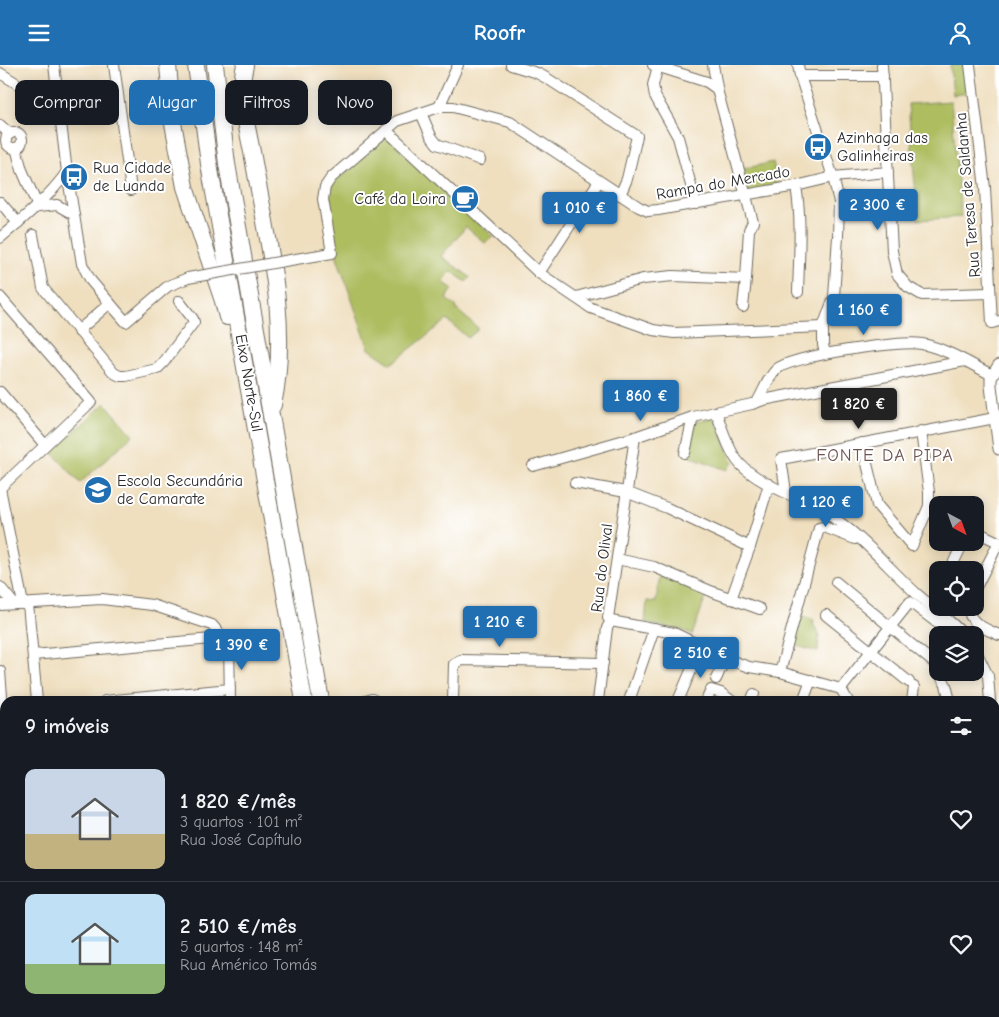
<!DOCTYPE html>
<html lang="pt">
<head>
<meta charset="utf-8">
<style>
  :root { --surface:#171b24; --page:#20242c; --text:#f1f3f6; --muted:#9ea1a6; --line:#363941; --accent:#1f6fb2 }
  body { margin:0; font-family:"Comic Neue",sans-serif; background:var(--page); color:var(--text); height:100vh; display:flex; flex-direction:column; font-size:19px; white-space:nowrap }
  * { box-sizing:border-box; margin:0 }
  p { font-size:16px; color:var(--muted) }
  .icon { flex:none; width:28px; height:28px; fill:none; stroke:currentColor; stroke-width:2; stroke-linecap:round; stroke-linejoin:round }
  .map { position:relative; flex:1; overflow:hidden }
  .details { position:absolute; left:0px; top:631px; width:1000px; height:321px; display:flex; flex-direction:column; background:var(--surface); border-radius:15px 15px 0 0; box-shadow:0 2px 12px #0003 }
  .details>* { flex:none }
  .top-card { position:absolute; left:15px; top:15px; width:500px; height:45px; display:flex; gap:10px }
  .needle { width:32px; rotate:139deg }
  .buttons { position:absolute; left:929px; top:431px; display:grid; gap:10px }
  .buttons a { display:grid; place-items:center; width:55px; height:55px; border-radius:10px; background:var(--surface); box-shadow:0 2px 12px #0003; font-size:25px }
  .price { position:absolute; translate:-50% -42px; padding:0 11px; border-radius:5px; background:var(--accent); color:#fff; font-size:16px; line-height:32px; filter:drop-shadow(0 1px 2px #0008) }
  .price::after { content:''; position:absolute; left:50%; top:30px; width:15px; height:11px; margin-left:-8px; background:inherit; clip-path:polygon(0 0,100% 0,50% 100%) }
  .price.current { background:#222; color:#fff }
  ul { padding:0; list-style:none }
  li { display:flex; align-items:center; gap:15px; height:125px; padding:0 25px }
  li+li { border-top:1px solid var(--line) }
  li span { display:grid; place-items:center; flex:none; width:140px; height:100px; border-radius:10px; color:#555 }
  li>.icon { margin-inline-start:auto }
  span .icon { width:60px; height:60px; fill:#fffc; stroke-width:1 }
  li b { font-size:21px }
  h2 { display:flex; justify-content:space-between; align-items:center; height:60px; padding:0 25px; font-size:21px }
  .pill { padding:0 18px; border-radius:10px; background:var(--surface); box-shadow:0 2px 12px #0003; font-size:18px; line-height:45px }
  .pill.current { background:var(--accent); color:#fff }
  header { display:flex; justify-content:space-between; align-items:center; height:65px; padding:0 25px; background:var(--accent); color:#fff; font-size:22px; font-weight:700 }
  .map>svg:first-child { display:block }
  .green { fill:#aebd60; stroke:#6c7446 }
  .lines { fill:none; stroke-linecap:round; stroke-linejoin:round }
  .minor-casing { stroke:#706a5f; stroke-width:12 }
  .tertiary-casing { stroke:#706a5f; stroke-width:13 }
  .trunk-casing { stroke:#706a5f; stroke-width:18 }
  .minor { stroke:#fff; stroke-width:10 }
  .tertiary { stroke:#fff; stroke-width:11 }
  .trunk { stroke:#fff; stroke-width:16 }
  .minor-bridge-casing { stroke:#706a5f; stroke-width:12; stroke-linecap:butt }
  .minor-bridge { stroke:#fff; stroke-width:10 }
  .labels { text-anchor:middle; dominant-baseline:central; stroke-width:4; stroke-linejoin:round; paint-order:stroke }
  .poi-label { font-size:16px; fill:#2b2b2b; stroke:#fff; text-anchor:start }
  .street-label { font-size:16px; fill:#2b2b2b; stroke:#fff }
  .neighbourhood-label { font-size:18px; letter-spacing:1px; fill:#6d5551; stroke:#fff }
</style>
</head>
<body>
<header><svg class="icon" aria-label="menu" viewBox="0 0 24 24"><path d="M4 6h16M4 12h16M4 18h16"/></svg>Roofr<svg class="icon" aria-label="person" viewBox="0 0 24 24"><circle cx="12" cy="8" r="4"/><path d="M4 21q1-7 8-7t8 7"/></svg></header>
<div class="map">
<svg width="999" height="952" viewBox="0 0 999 952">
  <rect width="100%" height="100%" fill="#fff"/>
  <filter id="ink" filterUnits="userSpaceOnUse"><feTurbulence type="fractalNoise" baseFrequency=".02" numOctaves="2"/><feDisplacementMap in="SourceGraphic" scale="10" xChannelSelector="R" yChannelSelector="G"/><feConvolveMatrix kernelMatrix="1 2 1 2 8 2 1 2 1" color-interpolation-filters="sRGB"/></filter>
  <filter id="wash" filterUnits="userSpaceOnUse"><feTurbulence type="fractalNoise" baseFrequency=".0096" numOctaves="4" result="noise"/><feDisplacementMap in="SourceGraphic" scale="20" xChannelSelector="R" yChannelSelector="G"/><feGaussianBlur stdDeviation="1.12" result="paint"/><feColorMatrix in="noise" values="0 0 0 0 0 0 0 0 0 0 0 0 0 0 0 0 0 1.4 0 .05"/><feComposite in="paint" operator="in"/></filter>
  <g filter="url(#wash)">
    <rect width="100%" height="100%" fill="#efdfbf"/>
    <g class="green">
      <polygon points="950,0 967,0 970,28 953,30"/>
      <polygon points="951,36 961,152 918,155 908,39"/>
      <polygon points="386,73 389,74 493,171 485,178 466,162 441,191 470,212 466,217 451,206 443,217 453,224 446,234 457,242 456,244 479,264 468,273 447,255 391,299 369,284 337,192 327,133 332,119 383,74"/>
      <polygon points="773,97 779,124 749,130 743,104"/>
      <polygon points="105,338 133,370 80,418 52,387"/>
      <polygon points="714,352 733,397 727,405 687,390 695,357"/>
      <polygon points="660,508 707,529 692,570 685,566 645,558 647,536 656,537"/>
      <polygon points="798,549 814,555 813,559 819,569 818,587 790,579"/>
      <polygon points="666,948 823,948 822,952 657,952"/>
    </g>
  </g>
  <g filter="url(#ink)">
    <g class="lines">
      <defs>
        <g id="minor">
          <polyline points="54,0 67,107 82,199 91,216 126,257 168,221 188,213"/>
          <polyline points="114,0 131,125"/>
          <polyline points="511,0 537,8 548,14 637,71 627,114 620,130"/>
          <polyline points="653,0 707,17 717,24"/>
          <polyline points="798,0 800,11 833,112 839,137 838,171 834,232 823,262 823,280 825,288"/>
          <polyline points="882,0 892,186 897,209 908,222 922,230 990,228"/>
          <polyline points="970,0 985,123 992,258 999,256"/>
          <polyline points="658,1 653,20 655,31 678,72 696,139"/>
          <polyline points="0,8 60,45"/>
          <polyline points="800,11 883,11"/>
          <polyline points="439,42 458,0"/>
          <polyline points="421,48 431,71 437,79 480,95"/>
          <polyline points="0,60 10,69"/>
          <polyline points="386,65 539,208 591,243 653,265 674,268 823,262"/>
          <circle cx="14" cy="75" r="8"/>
          <polyline points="16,83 22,105 38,142"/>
          <path d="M796,121C802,156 799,192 798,227"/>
          <polyline points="0,137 18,158"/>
          <polyline points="38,142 57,140 73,149"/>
          <polyline points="33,170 43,223 114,308 120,311 126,311 157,304 164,297 194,257 193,254 179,236"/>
          <path d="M0,173C25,152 48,133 67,107"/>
          <polyline points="296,194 332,188 323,134 325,122 331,113 397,56 439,42 453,42 510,57 639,142 648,146 658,145 796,121 833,112 888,107"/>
          <polyline points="539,208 599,116"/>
          <polyline points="0,232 91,337 0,423"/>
          <polyline points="576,232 643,214 673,211 746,214 749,165 753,157 718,28 713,0"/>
          <polyline points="743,242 746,214"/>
          <polyline points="78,266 110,238"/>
          <polyline points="0,327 45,380"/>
          <path d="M757,337C764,326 767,313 777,304C791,291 901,275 922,279C947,284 970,299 992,310"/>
          <path d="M716,347C722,363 729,387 740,399C760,420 801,433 826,448C862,470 887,502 918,530C933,543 950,555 964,570"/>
          <polyline points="862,378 877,440 912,481 929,441 929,427 921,366"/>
          <polyline points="685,388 693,352"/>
          <polyline points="533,401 635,372 693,352 752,339 763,335 965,296"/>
          <polyline points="575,418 626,427 667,443 750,482"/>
          <polyline points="0,423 23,539"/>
          <polyline points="786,427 781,394 995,353"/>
          <polyline points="975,466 998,477"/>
          <polyline points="617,494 654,502 713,527 760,544"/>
          <polyline points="950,505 963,478"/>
          <polyline points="836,517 934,598 938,605"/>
          <polyline points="0,522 14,539"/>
          <polyline points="975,524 999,477"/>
          <polyline points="731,534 750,482 769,419"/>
          <polyline points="28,539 37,636"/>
          <polyline points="0,540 102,534 152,540 212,560 223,573 244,586"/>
          <path d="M968,542C969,559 986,564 999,570"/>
          <polyline points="826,550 909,617"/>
          <polyline points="611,556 674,568 732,596 749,602 780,607 841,624"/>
          <polyline points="229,577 230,636"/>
          <polyline points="975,584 988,611 990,636"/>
          <polyline points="33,590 223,573"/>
          <polyline points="0,606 3,644 0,644"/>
          <polyline points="780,607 819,463 824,462 855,474"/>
          <polyline points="939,608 946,620 950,636"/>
          <polyline points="716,614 725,594"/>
          <polyline points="841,624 910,537 953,570"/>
          <polyline points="841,624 848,636"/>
          <polyline points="105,636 230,624"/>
          <polyline points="366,636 372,634 376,636"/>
          <polyline points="453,636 454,599 461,595 603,598"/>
          <polyline points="598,636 607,563 611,556 608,553 635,372"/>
          <polyline points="629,636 654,564"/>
          <polyline points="678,636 701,582"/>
          <polyline points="706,636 711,625 721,628 732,636"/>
          <polyline points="751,636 754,629"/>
          <polyline points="803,636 811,615"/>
          <polyline points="912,636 914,622"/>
          <polyline points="995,671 996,675 995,737"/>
          <polyline points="0,699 5,698"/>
          <polyline points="0,873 5,873"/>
          <polyline points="995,947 999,948"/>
          <polyline points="35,948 35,952"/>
          <polyline points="94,948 95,952"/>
          <polyline points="856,952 857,948"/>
        </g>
        <g id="tertiary">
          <polyline points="999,300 991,313 991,321 999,384"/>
          <polyline points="995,821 999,859"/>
          <polyline points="648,952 656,948"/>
        </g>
        <g id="trunk">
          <polyline points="168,0 173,58 185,122 223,236 227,252"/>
          <polyline points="196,0 209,99 304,636"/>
          <polyline points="215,0 227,99 321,636"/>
          <path d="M245,0C237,31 249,67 254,98C268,177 290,259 273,340"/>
          <polyline points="349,948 349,952"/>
          <polyline points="366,948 366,952"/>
          <polyline points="377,948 378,952"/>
          <polyline points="288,952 293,948"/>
          <polyline points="478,952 479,948"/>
        </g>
      </defs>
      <use href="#minor" class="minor-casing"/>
      <use href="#tertiary" class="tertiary-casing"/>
      <use href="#trunk" class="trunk-casing"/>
      <use href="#minor" class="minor"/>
      <use href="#tertiary" class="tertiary"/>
      <use href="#trunk" class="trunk"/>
      <defs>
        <polyline id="minor-bridge" points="188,213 296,194"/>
      </defs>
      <use href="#minor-bridge" class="minor-bridge-casing"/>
      <use href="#minor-bridge" class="minor-bridge"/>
    </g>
  </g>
  <defs>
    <symbol id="bus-disc" viewBox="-11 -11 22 22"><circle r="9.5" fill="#1f6fb2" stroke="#fff"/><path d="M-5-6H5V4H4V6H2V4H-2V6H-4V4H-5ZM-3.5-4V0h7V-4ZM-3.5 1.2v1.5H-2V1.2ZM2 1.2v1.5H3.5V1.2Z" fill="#fff"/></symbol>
    <symbol id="cafe-disc" viewBox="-11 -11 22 22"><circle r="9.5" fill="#1f6fb2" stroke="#fff"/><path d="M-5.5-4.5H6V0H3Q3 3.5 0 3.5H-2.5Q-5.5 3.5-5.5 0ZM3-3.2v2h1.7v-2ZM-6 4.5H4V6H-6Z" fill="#fff"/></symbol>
    <symbol id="school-disc" viewBox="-11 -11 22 22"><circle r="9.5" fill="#1f6fb2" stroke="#fff"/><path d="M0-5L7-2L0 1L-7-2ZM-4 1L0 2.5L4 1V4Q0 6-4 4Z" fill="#fff"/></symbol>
  </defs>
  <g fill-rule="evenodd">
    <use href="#bus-disc" x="802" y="66" width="32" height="32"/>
    <use href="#bus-disc" x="58" y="96" width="32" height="32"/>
    <use href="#cafe-disc" x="449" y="118" width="32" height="32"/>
    <use href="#school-disc" x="82" y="409" width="32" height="32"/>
  </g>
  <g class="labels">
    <g class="poi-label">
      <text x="837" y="73">Azinhaga das<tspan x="837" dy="18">Galinheiras</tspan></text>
      <text x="93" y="103">Rua Cidade<tspan x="93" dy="18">de Luanda</tspan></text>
      <text x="446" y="134" text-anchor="end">Café da Loira</text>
      <text x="117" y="416">Escola Secundária<tspan x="117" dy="18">de Camarate</tspan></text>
    </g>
    <g class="street-label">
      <text transform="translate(723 118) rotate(-10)">Rampa do Mercado</text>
      <text transform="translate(968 130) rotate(-95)">Rua Teresa de Saldanha</text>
      <text transform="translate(249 318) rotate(80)">Eixo Norte-Sul</text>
      <text transform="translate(602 503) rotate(-83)">Rua do Olival</text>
    </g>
    <g class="neighbourhood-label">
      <text x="885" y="390">FONTE DA PIPA</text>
    </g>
  </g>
</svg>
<div class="buttons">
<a><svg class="needle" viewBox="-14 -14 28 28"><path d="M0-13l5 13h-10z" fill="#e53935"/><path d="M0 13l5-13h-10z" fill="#9ea1a6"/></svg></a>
<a><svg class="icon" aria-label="locate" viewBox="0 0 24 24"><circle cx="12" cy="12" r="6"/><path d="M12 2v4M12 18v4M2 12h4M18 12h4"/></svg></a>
<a><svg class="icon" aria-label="layers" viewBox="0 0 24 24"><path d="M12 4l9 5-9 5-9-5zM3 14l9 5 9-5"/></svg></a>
</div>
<b class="price" style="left:878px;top:166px">2 300 €</b>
<b class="price" style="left:580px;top:169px">1 010 €</b>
<b class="price" style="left:864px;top:271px">1 160 €</b>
<b class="price" style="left:641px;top:357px">1 860 €</b>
<b class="price current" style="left:859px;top:365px">1 820 €</b>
<b class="price" style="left:826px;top:463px">1 120 €</b>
<b class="price" style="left:500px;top:583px">1 210 €</b>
<b class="price" style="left:242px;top:606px">1 390 €</b>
<b class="price" style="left:701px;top:614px">2 510 €</b>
<div class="top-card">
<a class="pill">Comprar</a>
<a class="pill current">Alugar</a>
<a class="pill">Filtros</a>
<a class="pill">Novo</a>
</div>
<section class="details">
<h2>9 imóveis<svg class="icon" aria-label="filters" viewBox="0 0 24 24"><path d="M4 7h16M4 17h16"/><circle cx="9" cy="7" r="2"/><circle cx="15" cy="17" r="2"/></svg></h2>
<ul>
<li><span style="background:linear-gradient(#c9d6e8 65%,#c2b280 0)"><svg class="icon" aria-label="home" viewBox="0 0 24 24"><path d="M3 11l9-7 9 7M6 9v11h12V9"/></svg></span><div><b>1 820 €/mês</b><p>3 quartos · 101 m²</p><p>Rua José Capítulo</p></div><svg class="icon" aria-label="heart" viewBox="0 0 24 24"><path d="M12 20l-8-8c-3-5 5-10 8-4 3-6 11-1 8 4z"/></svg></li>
<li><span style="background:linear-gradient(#bfe0f5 70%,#8fb573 0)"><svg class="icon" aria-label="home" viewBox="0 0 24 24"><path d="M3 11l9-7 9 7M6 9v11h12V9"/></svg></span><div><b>2 510 €/mês</b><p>5 quartos · 148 m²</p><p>Rua Américo Tomás</p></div><svg class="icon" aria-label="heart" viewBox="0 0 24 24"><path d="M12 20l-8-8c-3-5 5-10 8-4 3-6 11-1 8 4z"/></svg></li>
</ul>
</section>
</div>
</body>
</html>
